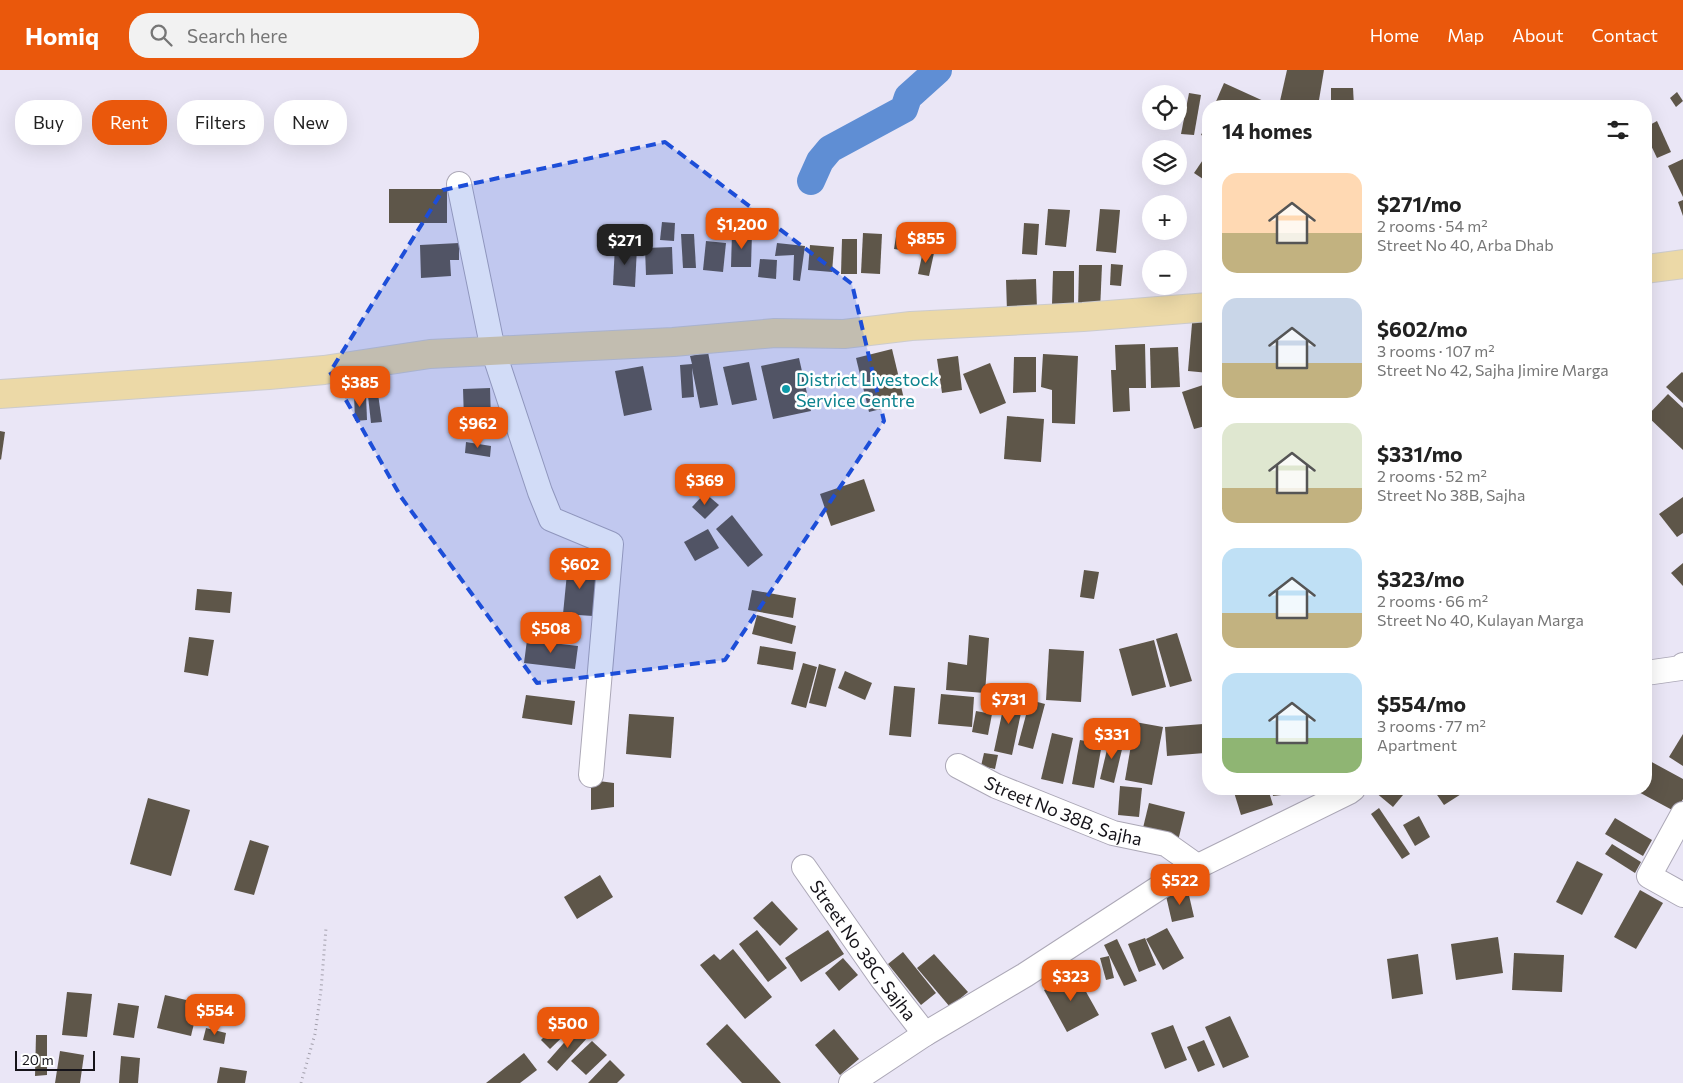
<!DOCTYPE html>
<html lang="en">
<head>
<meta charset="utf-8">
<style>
  :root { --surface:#fff; --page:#f2f2f2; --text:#222; --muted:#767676; --accent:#ea580c }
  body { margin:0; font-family:Commissioner,sans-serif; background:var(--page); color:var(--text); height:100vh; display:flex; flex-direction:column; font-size:19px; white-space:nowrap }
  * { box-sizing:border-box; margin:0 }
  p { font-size:16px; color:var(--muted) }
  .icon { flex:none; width:28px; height:28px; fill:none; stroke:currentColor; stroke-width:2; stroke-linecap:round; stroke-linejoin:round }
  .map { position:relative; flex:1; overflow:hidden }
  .side { position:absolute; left:1202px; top:30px; width:450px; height:695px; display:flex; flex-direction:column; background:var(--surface); border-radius:20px; box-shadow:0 5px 20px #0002 }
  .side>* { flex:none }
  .hud { position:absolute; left:15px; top:30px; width:475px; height:45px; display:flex; gap:10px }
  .buttons { position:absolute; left:1142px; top:15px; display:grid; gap:10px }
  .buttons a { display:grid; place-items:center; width:45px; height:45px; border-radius:50%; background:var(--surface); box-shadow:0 5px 20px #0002; font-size:25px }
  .scale { position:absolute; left:15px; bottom:12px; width:80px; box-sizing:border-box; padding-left:5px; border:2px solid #151319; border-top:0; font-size:14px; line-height:18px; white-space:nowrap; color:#151319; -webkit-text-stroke:4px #fff; paint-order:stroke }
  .price { position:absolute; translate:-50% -42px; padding:0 11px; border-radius:10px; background:var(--accent); color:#fff; font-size:16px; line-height:32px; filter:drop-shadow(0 1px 2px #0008) }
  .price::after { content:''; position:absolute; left:50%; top:30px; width:15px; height:11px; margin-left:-8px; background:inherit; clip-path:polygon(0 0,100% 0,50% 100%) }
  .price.on { background:#222; color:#fff }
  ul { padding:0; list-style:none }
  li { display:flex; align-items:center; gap:15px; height:125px; padding:0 20px }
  li span { display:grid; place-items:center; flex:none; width:140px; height:100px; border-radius:15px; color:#555 }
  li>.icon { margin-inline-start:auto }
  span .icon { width:60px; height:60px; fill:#fffc; stroke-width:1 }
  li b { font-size:21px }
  h2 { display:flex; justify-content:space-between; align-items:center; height:60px; padding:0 20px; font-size:21px }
  .chip { padding:0 18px; border-radius:20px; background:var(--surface); box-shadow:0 5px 20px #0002; font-size:18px; line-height:45px }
  .chip.on { background:var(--accent); color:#fff }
  header { display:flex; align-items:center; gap:30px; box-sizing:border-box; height:70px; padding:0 25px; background:var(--accent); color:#fff }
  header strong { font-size:24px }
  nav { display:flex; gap:28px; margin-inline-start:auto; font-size:18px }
  .search { width:350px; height:45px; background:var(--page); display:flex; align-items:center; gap:12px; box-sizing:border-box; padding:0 18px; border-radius:20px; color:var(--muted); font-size:19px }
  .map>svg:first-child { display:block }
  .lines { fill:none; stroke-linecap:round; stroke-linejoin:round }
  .canal { stroke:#5f8ed4; stroke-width:28 }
  .building { fill:#5e5649 }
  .street-casing { stroke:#aca8b7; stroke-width:26 }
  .primary-casing { stroke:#cccbcc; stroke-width:30 }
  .path { stroke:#a29fab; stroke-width:3; stroke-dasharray:1 4; stroke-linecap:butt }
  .street { stroke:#fff; stroke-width:24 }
  .primary { stroke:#ecd9a7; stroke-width:28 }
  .marked { fill:#1d4ed8; fill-opacity:0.2; stroke:#1d4ed8; stroke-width:4; stroke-dasharray:10 6; stroke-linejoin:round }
  .culture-dot { fill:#0f9aa8; stroke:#fff; stroke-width:2 }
  .labels { text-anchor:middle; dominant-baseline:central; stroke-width:5; stroke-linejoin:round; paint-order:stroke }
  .culture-label { font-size:18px; fill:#0d838f; stroke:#fff; text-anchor:start }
  .street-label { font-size:18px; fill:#151319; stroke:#fff }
</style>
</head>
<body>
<header>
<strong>Homiq</strong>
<div class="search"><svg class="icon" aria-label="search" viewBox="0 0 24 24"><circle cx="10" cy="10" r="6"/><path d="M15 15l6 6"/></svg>Search here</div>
<nav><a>Home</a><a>Map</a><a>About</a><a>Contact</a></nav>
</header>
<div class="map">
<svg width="1683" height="1013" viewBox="0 0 1683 1013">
  <rect width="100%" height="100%" fill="#eae6f6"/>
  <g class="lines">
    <polyline class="canal" points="811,111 820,91 830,79 904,39 908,27 938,0"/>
  </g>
  <g class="building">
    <polygon points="1287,0 1324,0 1318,36 1308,36 1280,31"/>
    <polygon points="1224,13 1268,33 1266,36 1214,36"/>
    <polygon points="1331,18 1353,18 1354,36 1331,36"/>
    <polygon points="1677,22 1683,31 1676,37 1670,28"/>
    <polygon points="1189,23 1201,25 1194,65 1181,64"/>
    <polygon points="1209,49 1209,68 1201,65"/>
    <polygon points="1657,51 1671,82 1657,88 1646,65 1646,57"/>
    <polygon points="1209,81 1209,113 1194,103"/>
    <polygon points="1683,89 1683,127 1668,96"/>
    <polygon points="1646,113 1652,129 1646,131"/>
    <rect x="389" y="119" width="58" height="34"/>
    <polygon points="1683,130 1683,146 1678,132"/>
    <polygon points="1048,139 1070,140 1066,177 1045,175"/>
    <polygon points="1100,139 1120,140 1116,183 1096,181"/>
    <polygon points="662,152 675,153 674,171 660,170"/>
    <polygon points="1024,153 1039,154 1037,185 1022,184"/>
    <polygon points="897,160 917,164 914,182 894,179"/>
    <polygon points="732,163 752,163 751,197 731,197"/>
    <polygon points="863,163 882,164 880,204 861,203"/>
    <polygon points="681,164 694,164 696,198 683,198"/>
    <polygon points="842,169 857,169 857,204 841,204"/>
    <polygon points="706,171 726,173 723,202 703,200"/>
    <polygon points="459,173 459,190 450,190 451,206 421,208 420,175"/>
    <polygon points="777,173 805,176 800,211 793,210 794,185 775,186"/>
    <polygon points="615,175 637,177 635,217 613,215"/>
    <polygon points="810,175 834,177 832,202 808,200"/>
    <polygon points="672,177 673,204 646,205 645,178"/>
    <polygon points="923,181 934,183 929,206 918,204"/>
    <polygon points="760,189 777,190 776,209 758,207"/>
    <polygon points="1111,194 1123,195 1121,216 1110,215"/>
    <polygon points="1079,195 1102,195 1100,241 1078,241"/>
    <polygon points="1053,201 1074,201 1074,235 1052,235"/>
    <polygon points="1036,209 1037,239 1007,241 1006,210"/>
    <polygon points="1193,242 1209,243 1209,303 1188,301"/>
    <polygon points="1145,274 1146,318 1129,318 1130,341 1113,342 1111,300 1116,300 1115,275"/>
    <polygon points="1178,277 1180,317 1151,318 1150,278"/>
    <polygon points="892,279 905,333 869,342 856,288"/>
    <polygon points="708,282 718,335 700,338 692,298 694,327 682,328 680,295 692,294 690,286"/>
    <polygon points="1043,284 1078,286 1075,354 1052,353 1052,320 1041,317"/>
    <polygon points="958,286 962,320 942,323 937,289"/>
    <polygon points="1014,287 1036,287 1036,322 1013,323"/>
    <polygon points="799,288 811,341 773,349 761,296"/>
    <polygon points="749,292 757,330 732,335 723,297"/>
    <polygon points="990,293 1006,333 980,344 963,304"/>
    <polygon points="643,296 652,340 624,346 615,301"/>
    <polygon points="1682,302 1683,303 1683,333 1666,317"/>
    <polygon points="1209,313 1209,355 1194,359 1182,322"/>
    <polygon points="490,318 491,349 464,350 463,319"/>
    <polygon points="354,324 366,325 367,350 355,351"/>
    <polygon points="378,324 382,352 371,353 368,326"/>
    <polygon points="1668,324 1683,338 1683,380 1647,346"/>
    <polygon points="1007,346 1044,349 1041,392 1004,389"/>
    <polygon points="0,361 5,362 1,390 0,389"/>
    <polygon points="466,372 491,376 490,387 465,383"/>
    <polygon points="864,409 875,441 831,456 820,424"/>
    <polygon points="705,423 719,435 705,449 692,437"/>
    <polygon points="1683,427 1683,463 1677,467 1659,444"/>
    <polygon points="732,445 763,485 748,497 716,459"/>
    <polygon points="708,459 719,478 695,491 684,472"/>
    <polygon points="568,493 598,496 593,546 563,544"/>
    <polygon points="1683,493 1683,516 1671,503"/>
    <polygon points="1084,500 1099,502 1094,529 1080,527"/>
    <polygon points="197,519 232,522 230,543 195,540"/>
    <polygon points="752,520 796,528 793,548 748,540"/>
    <polygon points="757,545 796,556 792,574 752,564"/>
    <polygon points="1177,563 1192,611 1170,617 1156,569"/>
    <polygon points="969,565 989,568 985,623 946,620 948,592 967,595"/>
    <polygon points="189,567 214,570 208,606 184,602"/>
    <polygon points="527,570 578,576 575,599 524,593"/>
    <polygon points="1154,570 1166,617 1132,626 1119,579"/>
    <polygon points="760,576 796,582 793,600 757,594"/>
    <polygon points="1049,579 1084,581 1081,632 1046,630"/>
    <polygon points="803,593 817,597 806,638 791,634"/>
    <polygon points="819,594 836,599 826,637 809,633"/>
    <polygon points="845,601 872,613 865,630 838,618"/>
    <polygon points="894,616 915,618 911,667 889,665"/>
    <polygon points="941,624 974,627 972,657 938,654"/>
    <polygon points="526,625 575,631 572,655 522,648"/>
    <polygon points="1006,625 1024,629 1012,685 994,681"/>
    <polygon points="1030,630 1045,634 1033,679 1018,675"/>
    <polygon points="976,641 992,644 988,665 972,662"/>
    <polygon points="629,644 674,647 671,688 626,684"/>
    <polygon points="1135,652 1163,657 1152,715 1125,710"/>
    <polygon points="1203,654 1205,683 1167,686 1165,657"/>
    <polygon points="1052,663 1073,668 1063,714 1041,709"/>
    <polygon points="1683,664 1683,696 1669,687"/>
    <polygon points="1110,667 1124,671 1114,713 1100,709"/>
    <polygon points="1080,670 1102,674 1094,718 1072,714"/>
    <polygon points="984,683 998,685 995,699 981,696"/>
    <polygon points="1648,690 1683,709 1683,729 1676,742 1633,719 1646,719 1646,693"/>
    <polygon points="591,710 614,713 614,737 591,740"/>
    <polygon points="1120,716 1142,718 1139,747 1118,745"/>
    <polygon points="1233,719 1268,719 1273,735 1241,745"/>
    <polygon points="1272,719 1307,719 1307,722 1273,726"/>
    <polygon points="1378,719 1396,719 1403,725 1393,737 1375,722"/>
    <polygon points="1433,719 1469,719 1444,735"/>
    <polygon points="148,728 190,740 171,806 130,794"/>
    <polygon points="1149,733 1185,742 1178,771 1142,762"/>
    <polygon points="1379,738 1410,784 1402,789 1371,744"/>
    <polygon points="1419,746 1430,767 1415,776 1403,755"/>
    <polygon points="1615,748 1652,770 1643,786 1605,764"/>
    <polygon points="250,770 269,776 254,825 234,820"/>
    <polygon points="1612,774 1641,792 1635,803 1605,784"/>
    <polygon points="1577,791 1603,804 1582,845 1556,832"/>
    <polygon points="600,805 613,827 577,849 564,827"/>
    <polygon points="1640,820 1663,833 1636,879 1614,867"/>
    <polygon points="1188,821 1194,847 1172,852 1166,826"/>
    <polygon points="772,831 798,859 780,876 753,848"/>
    <polygon points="1167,858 1184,888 1163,900 1146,869"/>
    <polygon points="757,860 787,898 768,912 739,874"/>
    <polygon points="828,860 844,884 801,912 785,888"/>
    <polygon points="1498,867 1503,903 1456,910 1451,874"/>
    <polygon points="1145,868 1156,895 1139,902 1128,874"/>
    <polygon points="1117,869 1137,911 1124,916 1104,875"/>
    <polygon points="733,879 772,927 745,949 700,895 714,884 720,890"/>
    <polygon points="903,882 936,923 921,935 888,894"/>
    <polygon points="1514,883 1564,885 1562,922 1512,920"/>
    <polygon points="934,884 968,922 950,937 917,898"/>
    <polygon points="1418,884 1423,924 1392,929 1387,889"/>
    <polygon points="1109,886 1114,908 1106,910 1100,888"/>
    <polygon points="843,888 858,905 839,921 825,903"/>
    <polygon points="1075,902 1099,945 1067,962 1044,920"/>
    <polygon points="67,922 92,924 87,967 62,965"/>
    <polygon points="165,925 199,933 191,966 157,958"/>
    <polygon points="118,933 139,936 134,968 113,965"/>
    <polygon points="569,941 579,951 550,979 541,970"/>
    <polygon points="1230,946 1249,987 1223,998 1205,957"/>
    <polygon points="727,954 781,1013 742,1013 706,974"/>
    <polygon points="1173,955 1187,990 1165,999 1151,963"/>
    <polygon points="578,957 589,966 557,1001 547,992"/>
    <polygon points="206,958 226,963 224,974 203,970"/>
    <polygon points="834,959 859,989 840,1005 815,975"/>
    <polygon points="36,965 47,965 47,1005 35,1006"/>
    <polygon points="1204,970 1215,995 1198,1002 1187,977"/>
    <polygon points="592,971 607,985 586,1005 571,991"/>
    <polygon points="60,981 84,985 80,1013 55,1013"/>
    <polygon points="524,983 537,1000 520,1013 486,1013"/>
    <polygon points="121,986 140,988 138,1013 119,1013"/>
    <polygon points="610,990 625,1005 617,1013 588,1013"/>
    <polygon points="220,997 247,1001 245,1013 217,1013"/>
  </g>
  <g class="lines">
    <defs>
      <g id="street">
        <polyline points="459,114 493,280 540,422 551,449 611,474 591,705"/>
        <polyline points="1646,603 1681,598 1683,595"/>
        <path id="s1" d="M958,696L996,716L1113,763L1166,774L1197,796"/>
        <polyline points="1683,744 1649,806 1683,825"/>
        <path id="s2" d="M804,797L883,910L925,964"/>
        <polyline points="851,1013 925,964 1025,905 1174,808 1349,722 1353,719"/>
      </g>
      <g id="primary">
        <polyline points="1646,199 1683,194"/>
        <polyline points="0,324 269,305 324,300 430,284 673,272 775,263 844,264 911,256 1083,247 1209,237"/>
      </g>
    </defs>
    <use href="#street" class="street-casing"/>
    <use href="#primary" class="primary-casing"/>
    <polyline class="path" points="301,1013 315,964 321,920 326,858"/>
    <use href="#street" class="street"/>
    <use href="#primary" class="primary"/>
  </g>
  <path class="marked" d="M665,72L852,214L884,351L725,590L537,613L401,427L330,302L443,120Z"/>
  <circle class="culture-dot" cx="786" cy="319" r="5"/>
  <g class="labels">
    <g class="culture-label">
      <text x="796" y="309">District Livestock<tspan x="796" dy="21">Service Centre</tspan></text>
    </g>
    <g class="street-label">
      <text stroke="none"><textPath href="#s1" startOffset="115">Street No 38B, Sajha</textPath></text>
      <text stroke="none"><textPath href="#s2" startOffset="102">Street No 38C, Sajha</textPath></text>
    </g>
  </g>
</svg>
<div class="buttons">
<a><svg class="icon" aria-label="locate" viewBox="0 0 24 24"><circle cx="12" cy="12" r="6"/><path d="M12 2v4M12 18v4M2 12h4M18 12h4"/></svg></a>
<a><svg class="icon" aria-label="layers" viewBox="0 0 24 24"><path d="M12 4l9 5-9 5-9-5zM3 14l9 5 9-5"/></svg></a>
<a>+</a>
<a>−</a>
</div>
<div class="scale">20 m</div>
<b class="price" style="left:742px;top:180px">$1,200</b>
<b class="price" style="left:926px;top:194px">$855</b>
<b class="price on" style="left:625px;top:196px">$271</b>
<b class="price" style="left:360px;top:338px">$385</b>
<b class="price" style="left:478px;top:379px">$962</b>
<b class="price" style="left:705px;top:436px">$369</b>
<b class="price" style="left:580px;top:520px">$602</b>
<b class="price" style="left:551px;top:584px">$508</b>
<b class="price" style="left:1009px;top:655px">$731</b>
<b class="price" style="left:1112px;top:690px">$331</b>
<b class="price" style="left:1180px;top:836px">$522</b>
<b class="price" style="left:1071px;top:932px">$323</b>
<b class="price" style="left:215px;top:966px">$554</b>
<b class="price" style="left:568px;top:979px">$500</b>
<div class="hud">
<a class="chip">Buy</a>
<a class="chip on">Rent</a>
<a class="chip">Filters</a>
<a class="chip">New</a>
</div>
<section class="side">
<h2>14 homes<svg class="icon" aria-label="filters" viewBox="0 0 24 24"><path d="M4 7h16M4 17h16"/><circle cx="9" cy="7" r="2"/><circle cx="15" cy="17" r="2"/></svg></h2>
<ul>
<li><span style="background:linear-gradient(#ffd9b3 60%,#c2b280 0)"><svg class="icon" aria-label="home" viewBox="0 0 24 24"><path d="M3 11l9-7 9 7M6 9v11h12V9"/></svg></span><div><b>$271/mo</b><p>2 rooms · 54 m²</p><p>Street No 40, Arba Dhab</p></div></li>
<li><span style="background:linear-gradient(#c9d6e8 65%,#c2b280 0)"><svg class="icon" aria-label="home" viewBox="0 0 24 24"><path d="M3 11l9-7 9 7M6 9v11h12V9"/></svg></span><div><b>$602/mo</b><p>3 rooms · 107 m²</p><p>Street No 42, Sajha Jimire Marga</p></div></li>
<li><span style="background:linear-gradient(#dfe7d0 65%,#c2b280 0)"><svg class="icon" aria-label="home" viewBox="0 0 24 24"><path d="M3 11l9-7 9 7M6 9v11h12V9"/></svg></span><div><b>$331/mo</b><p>2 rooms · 52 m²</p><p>Street No 38B, Sajha</p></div></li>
<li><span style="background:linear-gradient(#bfe0f5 65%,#c2b280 0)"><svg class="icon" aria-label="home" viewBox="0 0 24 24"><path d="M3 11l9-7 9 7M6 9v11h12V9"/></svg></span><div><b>$323/mo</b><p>2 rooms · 66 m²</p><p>Street No 40, Kulayan Marga</p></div></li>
<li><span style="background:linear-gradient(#bfe0f5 65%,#8fb573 0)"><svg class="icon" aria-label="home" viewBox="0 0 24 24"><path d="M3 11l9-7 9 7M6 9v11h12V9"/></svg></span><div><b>$554/mo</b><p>3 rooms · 77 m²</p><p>Apartment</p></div></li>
</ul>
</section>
</div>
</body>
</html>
